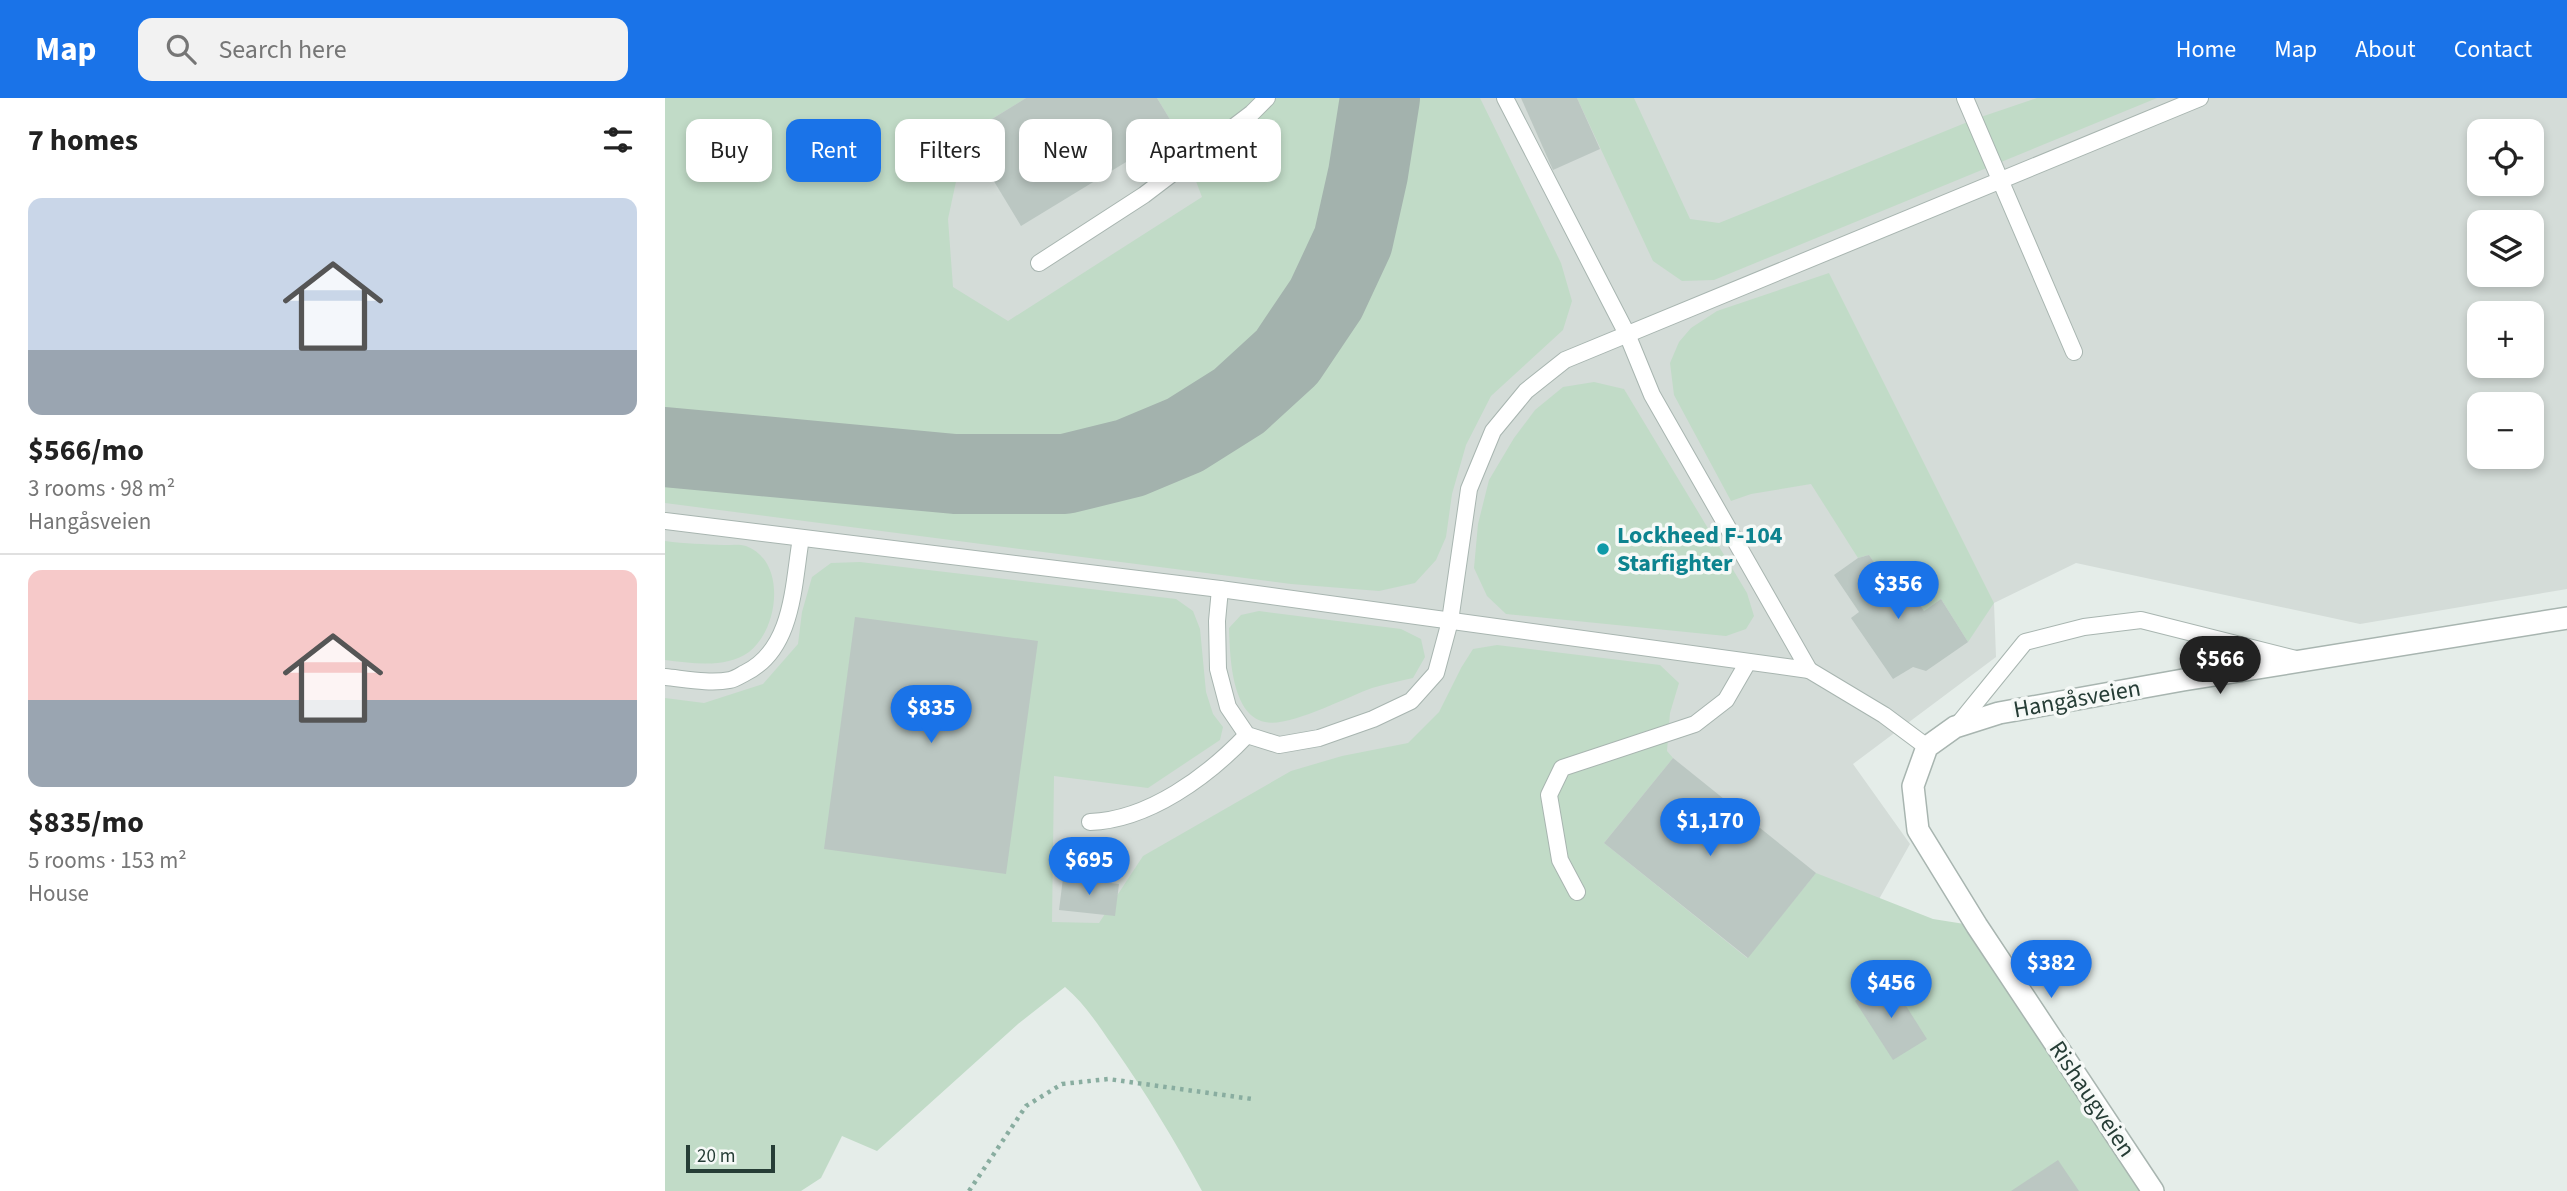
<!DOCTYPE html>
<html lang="en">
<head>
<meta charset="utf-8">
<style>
  :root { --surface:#fff; --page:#f2f2f2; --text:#222; --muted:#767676; --line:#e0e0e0; --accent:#1a73e8 }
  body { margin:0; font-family:"Source Sans 3",sans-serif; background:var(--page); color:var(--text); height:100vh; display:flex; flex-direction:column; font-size:26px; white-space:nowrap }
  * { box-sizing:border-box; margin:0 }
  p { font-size:23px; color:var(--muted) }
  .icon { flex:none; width:38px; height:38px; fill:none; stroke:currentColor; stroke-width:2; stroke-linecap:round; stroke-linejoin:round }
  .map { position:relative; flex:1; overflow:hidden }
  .drawer { display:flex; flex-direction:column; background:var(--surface); width:665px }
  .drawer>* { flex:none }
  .hud { position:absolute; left:21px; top:21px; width:665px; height:63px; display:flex; gap:14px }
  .controls { position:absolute; left:1802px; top:21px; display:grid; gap:14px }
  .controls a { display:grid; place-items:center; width:77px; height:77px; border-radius:14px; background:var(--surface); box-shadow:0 4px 10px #0003; font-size:35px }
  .scale { position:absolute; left:21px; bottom:18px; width:89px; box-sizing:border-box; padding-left:7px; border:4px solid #263d36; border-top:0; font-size:19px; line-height:24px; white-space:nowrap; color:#263d36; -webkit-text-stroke:5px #f6f9f7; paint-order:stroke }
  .price { position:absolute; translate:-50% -60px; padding:0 16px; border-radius:24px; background:var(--accent); color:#fff; font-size:23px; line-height:46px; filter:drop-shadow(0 2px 4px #0008) }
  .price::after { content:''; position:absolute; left:50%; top:42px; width:21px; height:16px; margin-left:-10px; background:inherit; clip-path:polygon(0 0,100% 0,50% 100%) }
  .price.selected { background:#222; color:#fff }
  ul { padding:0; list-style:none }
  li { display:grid; align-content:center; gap:14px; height:371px; padding:0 28px }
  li+li { border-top:2px solid var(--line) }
  li span { display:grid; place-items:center; height:217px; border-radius:14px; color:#555 }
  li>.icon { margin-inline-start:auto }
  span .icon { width:126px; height:126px; fill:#fffc; stroke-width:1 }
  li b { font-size:30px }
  h2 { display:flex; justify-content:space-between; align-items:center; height:84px; padding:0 28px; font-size:30px }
  .chip { padding:0 24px; border-radius:14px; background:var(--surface); box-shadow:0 4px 10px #0003; font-size:24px; line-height:63px }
  .chip.selected { background:var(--accent); color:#fff }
  header { display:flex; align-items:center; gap:42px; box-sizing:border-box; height:98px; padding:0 35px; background:var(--accent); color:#fff }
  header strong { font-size:33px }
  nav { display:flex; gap:38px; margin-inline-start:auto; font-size:24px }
  .search { width:490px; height:63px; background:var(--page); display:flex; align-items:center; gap:18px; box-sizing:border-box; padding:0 24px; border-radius:14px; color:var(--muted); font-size:26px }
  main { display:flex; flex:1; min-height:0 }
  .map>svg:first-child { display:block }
  .built { fill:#d4dcd8; fill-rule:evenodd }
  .green { fill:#c1dbc7 }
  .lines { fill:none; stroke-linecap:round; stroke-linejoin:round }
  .taxiway { stroke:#a3b2ad; stroke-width:80 }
  .building { fill:#bbc7c2 }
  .lane-casing { stroke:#a8b5b0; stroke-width:18 }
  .street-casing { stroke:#a8b5b0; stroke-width:24 }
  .path { stroke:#89ada0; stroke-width:4.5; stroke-dasharray:3.5 5; stroke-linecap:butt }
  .lane { stroke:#fff; stroke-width:16 }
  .street { stroke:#fff; stroke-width:21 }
  .culture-dot { fill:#0f9aa8; stroke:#f6f9f7; stroke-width:2.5 }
  .labels { text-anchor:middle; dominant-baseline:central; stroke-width:7; stroke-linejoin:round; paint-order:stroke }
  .culture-label { font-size:24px; font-weight:bold; fill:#0d838f; stroke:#f6f9f7; text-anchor:start }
  .street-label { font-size:24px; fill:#263d36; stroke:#f6f9f7 }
</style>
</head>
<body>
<header>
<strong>Map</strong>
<div class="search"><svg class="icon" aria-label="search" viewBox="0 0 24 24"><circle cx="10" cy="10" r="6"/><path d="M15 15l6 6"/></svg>Search here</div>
<nav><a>Home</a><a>Map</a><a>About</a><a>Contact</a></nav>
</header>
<main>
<section class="drawer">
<h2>7 homes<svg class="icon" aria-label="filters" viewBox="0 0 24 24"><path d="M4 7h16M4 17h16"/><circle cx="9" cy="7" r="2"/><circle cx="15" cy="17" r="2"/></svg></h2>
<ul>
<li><span style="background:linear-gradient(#c9d6e8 70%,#9aa5b1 0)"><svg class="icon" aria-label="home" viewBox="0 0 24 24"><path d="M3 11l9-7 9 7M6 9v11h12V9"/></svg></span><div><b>$566/mo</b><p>3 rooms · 98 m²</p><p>Hangåsveien</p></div></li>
<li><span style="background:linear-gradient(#f6c9c9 60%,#9aa5b1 0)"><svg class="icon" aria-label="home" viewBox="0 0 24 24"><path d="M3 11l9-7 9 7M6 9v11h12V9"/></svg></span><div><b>$835/mo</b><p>5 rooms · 153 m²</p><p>House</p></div></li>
</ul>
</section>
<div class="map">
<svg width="1902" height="1093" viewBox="0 0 1902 1093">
  <rect width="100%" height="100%" fill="#e5ede9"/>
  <path class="built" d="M0,0H1902V491L1695,526L1411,465L1329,505L1331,559L1188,666L1245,746L1132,947L437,855L0,1093ZM1815,33H1867V86H1815ZM1815,124H1867V177H1815ZM1815,215H1867V268H1815ZM1815,306H1867V359H1815Z"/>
  <g class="green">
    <polygon points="0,0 361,0 301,37 283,121 288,189 343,223 537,99 512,33 492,0 688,0 669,106 646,174 617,218 570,266 526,296 488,315 418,340 344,346 0,322"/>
    <polygon points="747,0 815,0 896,165 907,203 898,232 826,298 801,347 787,396 781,439 771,462 750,485 714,493 626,486 0,405 0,379 211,399 390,407 487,391 560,358 625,305 667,254 705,188 729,127"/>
    <polygon points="912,0 969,0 1025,121 1054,125 1310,21 1372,0 1492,0 1049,182 1017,183 988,163"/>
    <polygon points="1164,175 1329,505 1303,544 1276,501 1259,513 1240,484 1228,492 1204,457 1193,460 1146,386 1086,396 1066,403 1009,297 1005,265 1014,244 1026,230 1052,213"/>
    <polygon points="929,284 959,291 1082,495 1089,518 1081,531 1061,538 841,516 822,498 809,470 813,426 824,382 849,340 870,312 898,289"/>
    <path d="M0,443C20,446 39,446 59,447C66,447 75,446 81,448C122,463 114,531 84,554C61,571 26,565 0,562Z"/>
    <path d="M195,464L511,501L528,513L535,531L541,594L548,616L558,629L555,642L483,690L389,678L387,824L434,825L478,758L626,673L677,658L743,645L774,614L796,570L808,551L832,547L995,567L1014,585L1005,615L1002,653L1008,660L939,745L1082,860L1151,775L1268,821L1312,828L1488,1093H537C510,1043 481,995 448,948C433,927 420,906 400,889L353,926L212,1053L177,1038L156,1080L136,1093H0V600L39,605L98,586L133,546L137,514L147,479L166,465Z"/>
    <path d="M594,513L736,531L756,541L760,559L748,580C735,583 720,586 707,590C682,599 623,630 600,624C566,617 565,557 564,530L576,517Z"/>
  </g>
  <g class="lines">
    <polyline class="taxiway" points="0,349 290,376 400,376 465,360 520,337 574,303 622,259 661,201 688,143 703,76 715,0"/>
  </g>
  <g class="building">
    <polygon points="361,0 492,0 512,33 356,128 301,37"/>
    <polygon points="856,0 912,0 935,51 888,72"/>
    <polygon points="1204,457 1228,492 1240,484 1259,513 1276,501 1303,544 1261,573 1248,569 1228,581 1186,520 1194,514 1169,477 1193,460"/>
    <polygon points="190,519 373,543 341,776 159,751"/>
    <polygon points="1008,660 1151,775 1083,860 939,745"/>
    <polygon points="398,780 454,786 450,818 394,812"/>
    <polygon points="1224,881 1262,941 1228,962 1190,903"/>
    <polygon points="1393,1062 1414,1093 1346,1093"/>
  </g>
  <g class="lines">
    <defs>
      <g id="lane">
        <polyline points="1300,0 1409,254"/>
        <polyline points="374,165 479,97 587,15 602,0"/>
        <polyline points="0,423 555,491 1144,572 987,297 962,236 840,0"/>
        <polyline points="555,491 552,523 553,571 563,609 582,637 614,647 654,640 708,621 746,603 771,575 785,523 804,391 828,333 861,293 900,262 1535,0"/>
        <polyline points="1144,572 1219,617 1262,649"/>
        <path d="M0,579C20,581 45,586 65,582C70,581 76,577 80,575C129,551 128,486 136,440"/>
        <polyline points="1291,629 1360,544 1419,529 1476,522 1631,561"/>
        <path d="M425,724C484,722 543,678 582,637"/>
        <polyline points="912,794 895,762 884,697 897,670 1030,626 1061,602 1083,564"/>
      </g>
      <polyline id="street" points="1488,1093 1312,828 1253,732 1248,688 1262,649 1290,629 1334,615 1518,582 1902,520"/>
    </defs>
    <use href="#lane" class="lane-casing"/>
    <use href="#street" class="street-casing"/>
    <polyline class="path" points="304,1093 361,1008 397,986 443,981 587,1001"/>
    <use href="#lane" class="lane"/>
    <use href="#street" class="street"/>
  </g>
  <circle class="culture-dot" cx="938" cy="451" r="7"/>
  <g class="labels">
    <g class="culture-label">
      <text x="952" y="437">Lockheed F-104<tspan x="952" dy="28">Starfighter</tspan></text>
    </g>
    <g class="street-label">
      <text transform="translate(1412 601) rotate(-10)">Hangåsveien</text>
      <text transform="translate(1427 1001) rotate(56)">Rishaugveien</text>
    </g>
  </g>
</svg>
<div class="controls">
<a><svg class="icon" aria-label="locate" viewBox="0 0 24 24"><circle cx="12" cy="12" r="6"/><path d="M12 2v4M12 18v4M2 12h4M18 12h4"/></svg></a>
<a><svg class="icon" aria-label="layers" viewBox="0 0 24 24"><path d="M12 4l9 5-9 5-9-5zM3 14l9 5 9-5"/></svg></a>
<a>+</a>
<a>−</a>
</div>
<div class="scale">20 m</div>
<b class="price" style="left:1233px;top:523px">$356</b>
<b class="price selected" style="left:1555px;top:598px">$566</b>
<b class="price" style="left:266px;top:647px">$835</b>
<b class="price" style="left:1045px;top:760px">$1,170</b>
<b class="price" style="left:424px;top:799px">$695</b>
<b class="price" style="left:1386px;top:902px">$382</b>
<b class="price" style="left:1226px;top:922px">$456</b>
<div class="hud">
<a class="chip">Buy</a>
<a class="chip selected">Rent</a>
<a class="chip">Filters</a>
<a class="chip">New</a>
<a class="chip">Apartment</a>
</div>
</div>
</main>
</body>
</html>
